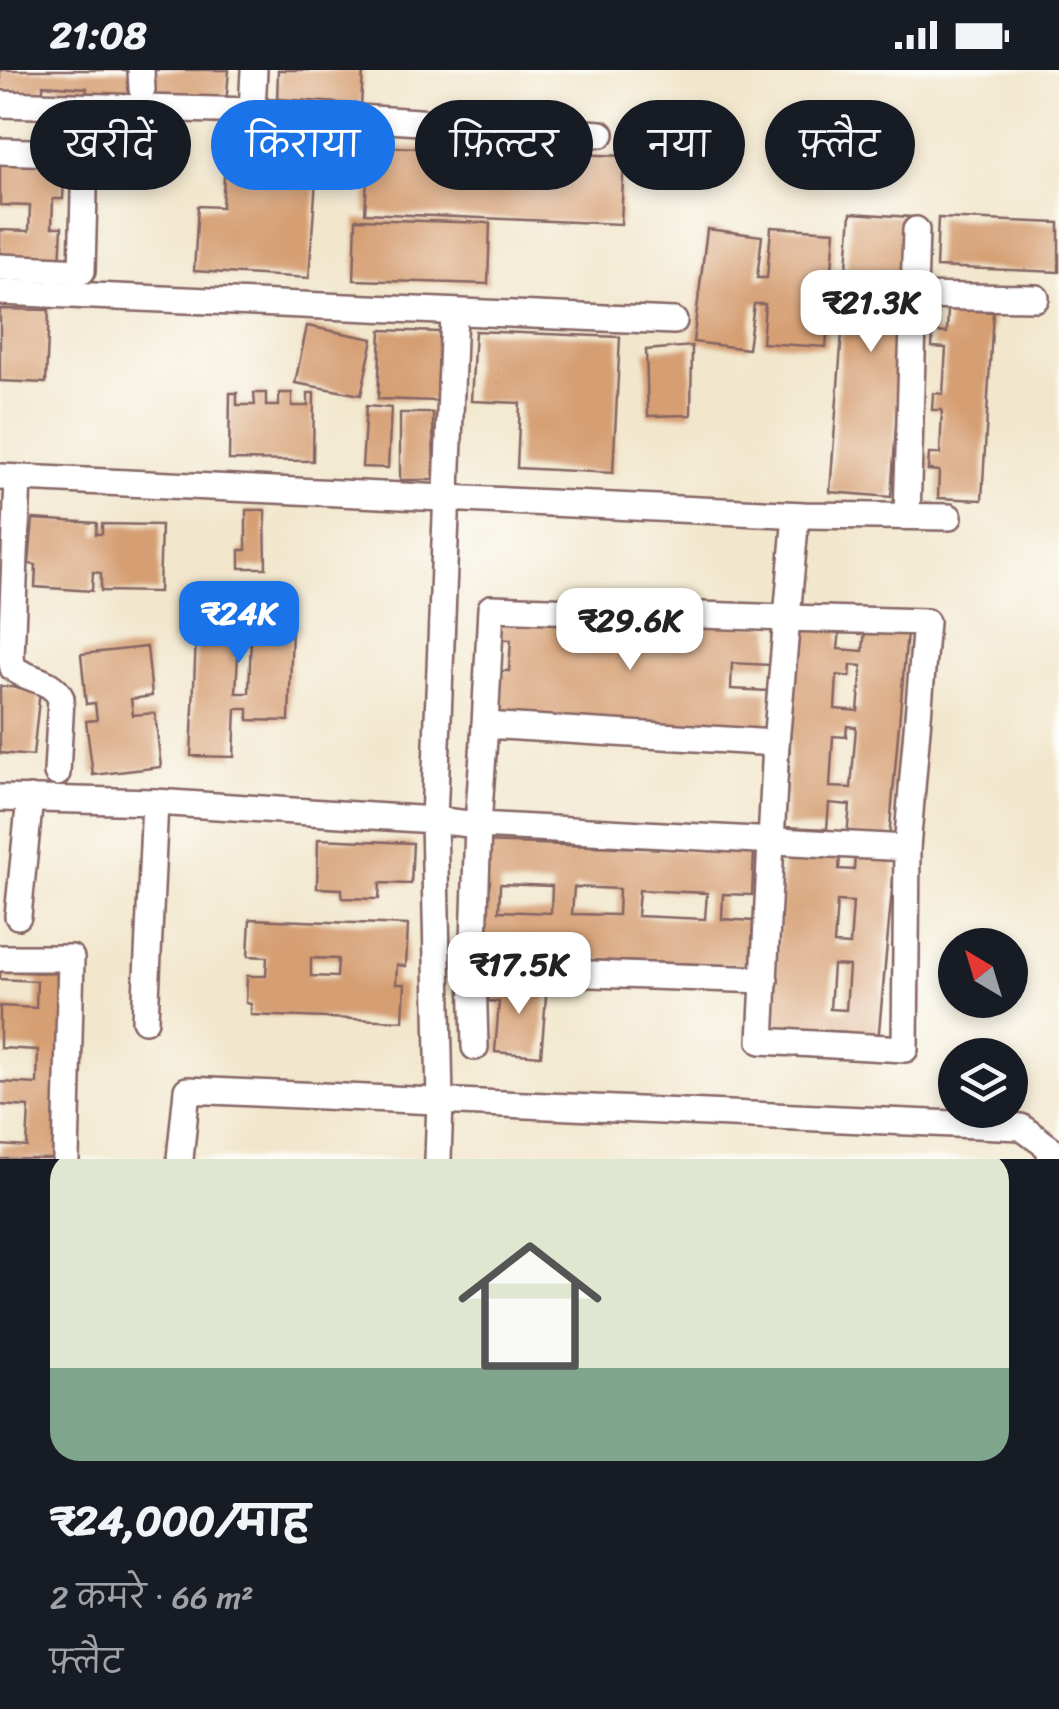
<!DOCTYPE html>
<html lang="hi">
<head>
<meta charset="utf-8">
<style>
  :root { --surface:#171b24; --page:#20242c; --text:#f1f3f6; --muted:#9ea1a6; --line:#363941; --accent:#1a73e8 }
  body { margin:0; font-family:Sriracha,"Playpen Sans Deva",sans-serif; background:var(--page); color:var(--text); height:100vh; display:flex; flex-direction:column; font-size:38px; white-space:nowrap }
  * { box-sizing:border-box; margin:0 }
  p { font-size:32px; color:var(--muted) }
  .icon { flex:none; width:55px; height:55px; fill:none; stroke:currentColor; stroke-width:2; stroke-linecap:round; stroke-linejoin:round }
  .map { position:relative; height:1089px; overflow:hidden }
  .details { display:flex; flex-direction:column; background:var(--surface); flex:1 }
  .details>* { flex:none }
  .banner { position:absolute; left:30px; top:30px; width:1000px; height:90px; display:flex; gap:20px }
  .needle { width:65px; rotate:322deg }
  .buttons { position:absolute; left:938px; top:858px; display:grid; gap:20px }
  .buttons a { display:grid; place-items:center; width:90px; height:90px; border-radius:50%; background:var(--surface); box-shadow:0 5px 15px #0003; font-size:50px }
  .price { position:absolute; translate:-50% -85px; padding:0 22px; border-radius:20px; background:#fff; color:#222; font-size:32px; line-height:65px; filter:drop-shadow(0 2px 5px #0008) }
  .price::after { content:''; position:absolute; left:50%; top:60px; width:30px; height:22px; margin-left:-15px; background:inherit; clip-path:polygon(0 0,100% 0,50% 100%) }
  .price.current { background:var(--accent); color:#fff }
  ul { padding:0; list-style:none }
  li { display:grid; align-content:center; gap:20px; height:530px; padding:0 50px }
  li+li { border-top:2px solid var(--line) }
  li span { display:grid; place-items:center; height:310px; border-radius:30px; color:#555 }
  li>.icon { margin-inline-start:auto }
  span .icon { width:180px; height:180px; fill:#fffc; stroke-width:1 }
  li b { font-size:42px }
  .tag { padding:0 35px; border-radius:45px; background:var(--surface); box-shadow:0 5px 15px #0003; font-size:35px; line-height:90px }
  .tag.current { background:var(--accent); color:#fff }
  .status { display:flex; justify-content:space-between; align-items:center; height:70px; padding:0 50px; background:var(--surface); direction:ltr }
  .status svg { height:28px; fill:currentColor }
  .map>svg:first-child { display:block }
  .building { fill:#d69f73; fill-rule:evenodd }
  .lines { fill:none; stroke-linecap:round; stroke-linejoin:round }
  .minor-casing { stroke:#856564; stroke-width:30 }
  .minor { stroke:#fff; stroke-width:25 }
</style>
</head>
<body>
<div class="status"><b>21:08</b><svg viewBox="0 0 49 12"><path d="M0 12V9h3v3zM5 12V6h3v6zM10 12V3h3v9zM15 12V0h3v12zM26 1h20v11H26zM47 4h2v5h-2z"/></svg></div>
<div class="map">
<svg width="1059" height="1089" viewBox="0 0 1059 1089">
  <rect width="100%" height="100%" fill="#fdfcf7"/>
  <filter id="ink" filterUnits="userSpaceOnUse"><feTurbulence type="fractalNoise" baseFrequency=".01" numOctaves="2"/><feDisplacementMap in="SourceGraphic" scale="20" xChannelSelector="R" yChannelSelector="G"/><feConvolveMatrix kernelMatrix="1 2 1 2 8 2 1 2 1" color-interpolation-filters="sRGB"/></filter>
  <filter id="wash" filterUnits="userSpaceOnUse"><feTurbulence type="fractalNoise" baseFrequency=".0048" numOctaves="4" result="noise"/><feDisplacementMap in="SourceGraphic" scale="40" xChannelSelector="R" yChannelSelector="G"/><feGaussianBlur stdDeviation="2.25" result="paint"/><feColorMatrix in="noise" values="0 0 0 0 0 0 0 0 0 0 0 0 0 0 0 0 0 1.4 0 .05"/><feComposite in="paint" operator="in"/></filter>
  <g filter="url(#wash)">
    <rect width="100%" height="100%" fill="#f2e7cd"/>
    <g id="blocks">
      <g class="building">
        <polygon points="0,0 133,0 131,27 86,24 87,18 43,15 43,23 0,20"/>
        <polygon points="149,0 229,0 226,35 146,27"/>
        <polygon points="278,0 363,0 361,38 277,34"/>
        <polygon points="227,62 319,68 309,208 194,201 198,136 222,137"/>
        <polygon points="369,76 624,86 621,154 365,143"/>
        <polygon points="0,86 65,88 63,129 53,129 52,157 62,157 60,196 0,193 0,160 29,161 30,136 0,135"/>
        <polygon points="851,143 911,147 891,427 830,422"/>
        <polygon points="938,148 1059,153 1059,202 936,197"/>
        <polygon points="356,149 490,153 488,214 354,210"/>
        <polygon points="771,157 835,161 826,277 762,273 765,234 754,234 748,279 693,272 707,159 762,166 757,208 767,208"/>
        <polygon points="0,239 49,240 46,313 0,311"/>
        <polygon points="948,239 993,242 982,430 938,428 939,401 928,400 929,384 940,384 942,340 932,340 933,323 943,324 946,278 932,277 933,262 947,263"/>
        <polygon points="307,256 373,269 361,325 295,313"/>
        <polygon points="381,260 440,262 437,331 378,329"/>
        <polygon points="475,261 620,267 613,403 517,398 520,333 471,331"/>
        <polygon points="692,276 691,345 648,346 646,280"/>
        <polygon points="230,323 237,323 237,335 255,335 254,323 266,323 266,336 279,336 279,323 292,323 292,336 308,336 308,323 314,323 313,391 229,390"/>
        <polygon points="366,336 391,338 388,398 362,397"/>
        <polygon points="400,343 433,343 434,410 400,410"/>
        <polygon points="246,440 265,440 266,498 240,498 240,480 246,480"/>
        <polygon points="33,449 97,453 96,464 102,464 102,454 161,455 159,522 101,521 101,503 93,502 92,521 35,517 36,495 29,494"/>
        <path d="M198,519L240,520L239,547L252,548V523L293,525L289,651L248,650V639H236L234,687L191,686ZM239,565H251L249,623H236Z"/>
        <polygon points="499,545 772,556 770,595 732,593 731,619 768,621 766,661 494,651 497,601 509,601 511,570 498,569"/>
        <path d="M797,557L840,560L838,579L863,581L865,559L907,562L889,769L847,766L850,735L829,733L827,759L785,757ZM851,595L862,596L858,641L835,639L837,605L850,607ZM847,656L856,657L851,718L830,717L833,666L846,667Z"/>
        <polygon points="147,577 152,626 131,629 133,645 155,643 161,697 93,705 86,651 97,650 95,633 86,634 81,584"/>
        <polygon points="0,616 40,620 33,686 0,683"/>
        <polygon points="318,769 413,773 411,814 380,813 379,829 342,828 342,819 317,818"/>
        <path d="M482,772L754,782L752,825L723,824L722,849L753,851L751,896L480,886ZM500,814L552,816L551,843L499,841ZM574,817L619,819L618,845L572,844ZM639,820L707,823L705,849L637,846Z"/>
        <path d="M784,780L840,783L839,799L854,800L855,785L895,787L878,972L841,971L845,962L829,961L817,966L771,963ZM837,831L853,832L850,875L834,874ZM833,895L849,896L846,940L830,939Z"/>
        <path d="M250,849L408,855L406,896L397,895L396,914H405L403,951L251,945V934L246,933L247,906H266L267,887L248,886ZM311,888L338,889L337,907L311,906Z"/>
        <polygon points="0,901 69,904 60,1089 0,1089 0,1075 27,1077 29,1037 0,1035 0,1012 37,1014 38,980 0,978 0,936 36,938 37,911 0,909"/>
        <polygon points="489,911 547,915 541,986 495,982 499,932 488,931"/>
      </g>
    </g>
  </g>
  <g filter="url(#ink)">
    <use href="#blocks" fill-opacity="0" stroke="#856564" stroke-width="2.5"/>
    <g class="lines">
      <defs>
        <g id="minor">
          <polyline points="141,0 142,19"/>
          <polyline points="0,34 252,41 601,64"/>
          <polyline points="252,41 254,0"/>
          <polyline points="0,81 85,84 82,201 0,197"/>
          <polyline points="0,222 674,251"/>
          <polyline points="914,226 1036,228"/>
          <polyline points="454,244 434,750 478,755 473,900 475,977"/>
          <polyline points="0,407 804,445 949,447"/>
          <path d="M18,408L11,588L13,598C29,611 51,608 61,628L57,703"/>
          <polyline points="907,445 916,160"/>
          <polygon points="787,548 926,552 907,778 905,979 761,971 776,673"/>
          <polyline points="485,655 491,538 787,548 796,445"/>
          <polyline points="776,673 485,655 478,755 907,778"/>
          <polyline points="0,728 155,732 434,750 440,1031 438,1089"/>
          <polyline points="18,846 30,728"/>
          <polyline points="0,888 71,888 66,1089"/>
          <polyline points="473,900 765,910"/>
          <polyline points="145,950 155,732"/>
          <polyline points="180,1089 187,1020 1021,1057 1051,1079 1050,1089"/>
        </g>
      </defs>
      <use href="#minor" class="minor-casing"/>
      <use href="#minor" class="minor"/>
    </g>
  </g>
</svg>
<div class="buttons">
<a><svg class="needle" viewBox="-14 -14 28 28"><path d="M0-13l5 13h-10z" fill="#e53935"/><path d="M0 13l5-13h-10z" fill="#9ea1a6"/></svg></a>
<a><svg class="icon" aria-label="layers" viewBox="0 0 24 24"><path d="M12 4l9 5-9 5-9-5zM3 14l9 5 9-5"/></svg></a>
</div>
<b class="price" style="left:871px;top:285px">₹21.3K</b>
<b class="price current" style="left:239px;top:596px">₹24K</b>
<b class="price" style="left:630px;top:603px">₹29.6K</b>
<b class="price" style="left:519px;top:947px">₹17.5K</b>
<div class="banner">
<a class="tag">खरीदें</a>
<a class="tag current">किराया</a>
<a class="tag">फ़िल्टर</a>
<a class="tag">नया</a>
<a class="tag">फ़्लैट</a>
</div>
</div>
<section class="details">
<ul>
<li><span style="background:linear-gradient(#dfe7d0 70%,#7fa58c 0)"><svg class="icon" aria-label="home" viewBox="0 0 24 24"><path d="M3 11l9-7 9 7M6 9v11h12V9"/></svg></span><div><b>₹24,000/माह</b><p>2 कमरे · 66 m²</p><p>फ़्लैट</p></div></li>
</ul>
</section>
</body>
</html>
